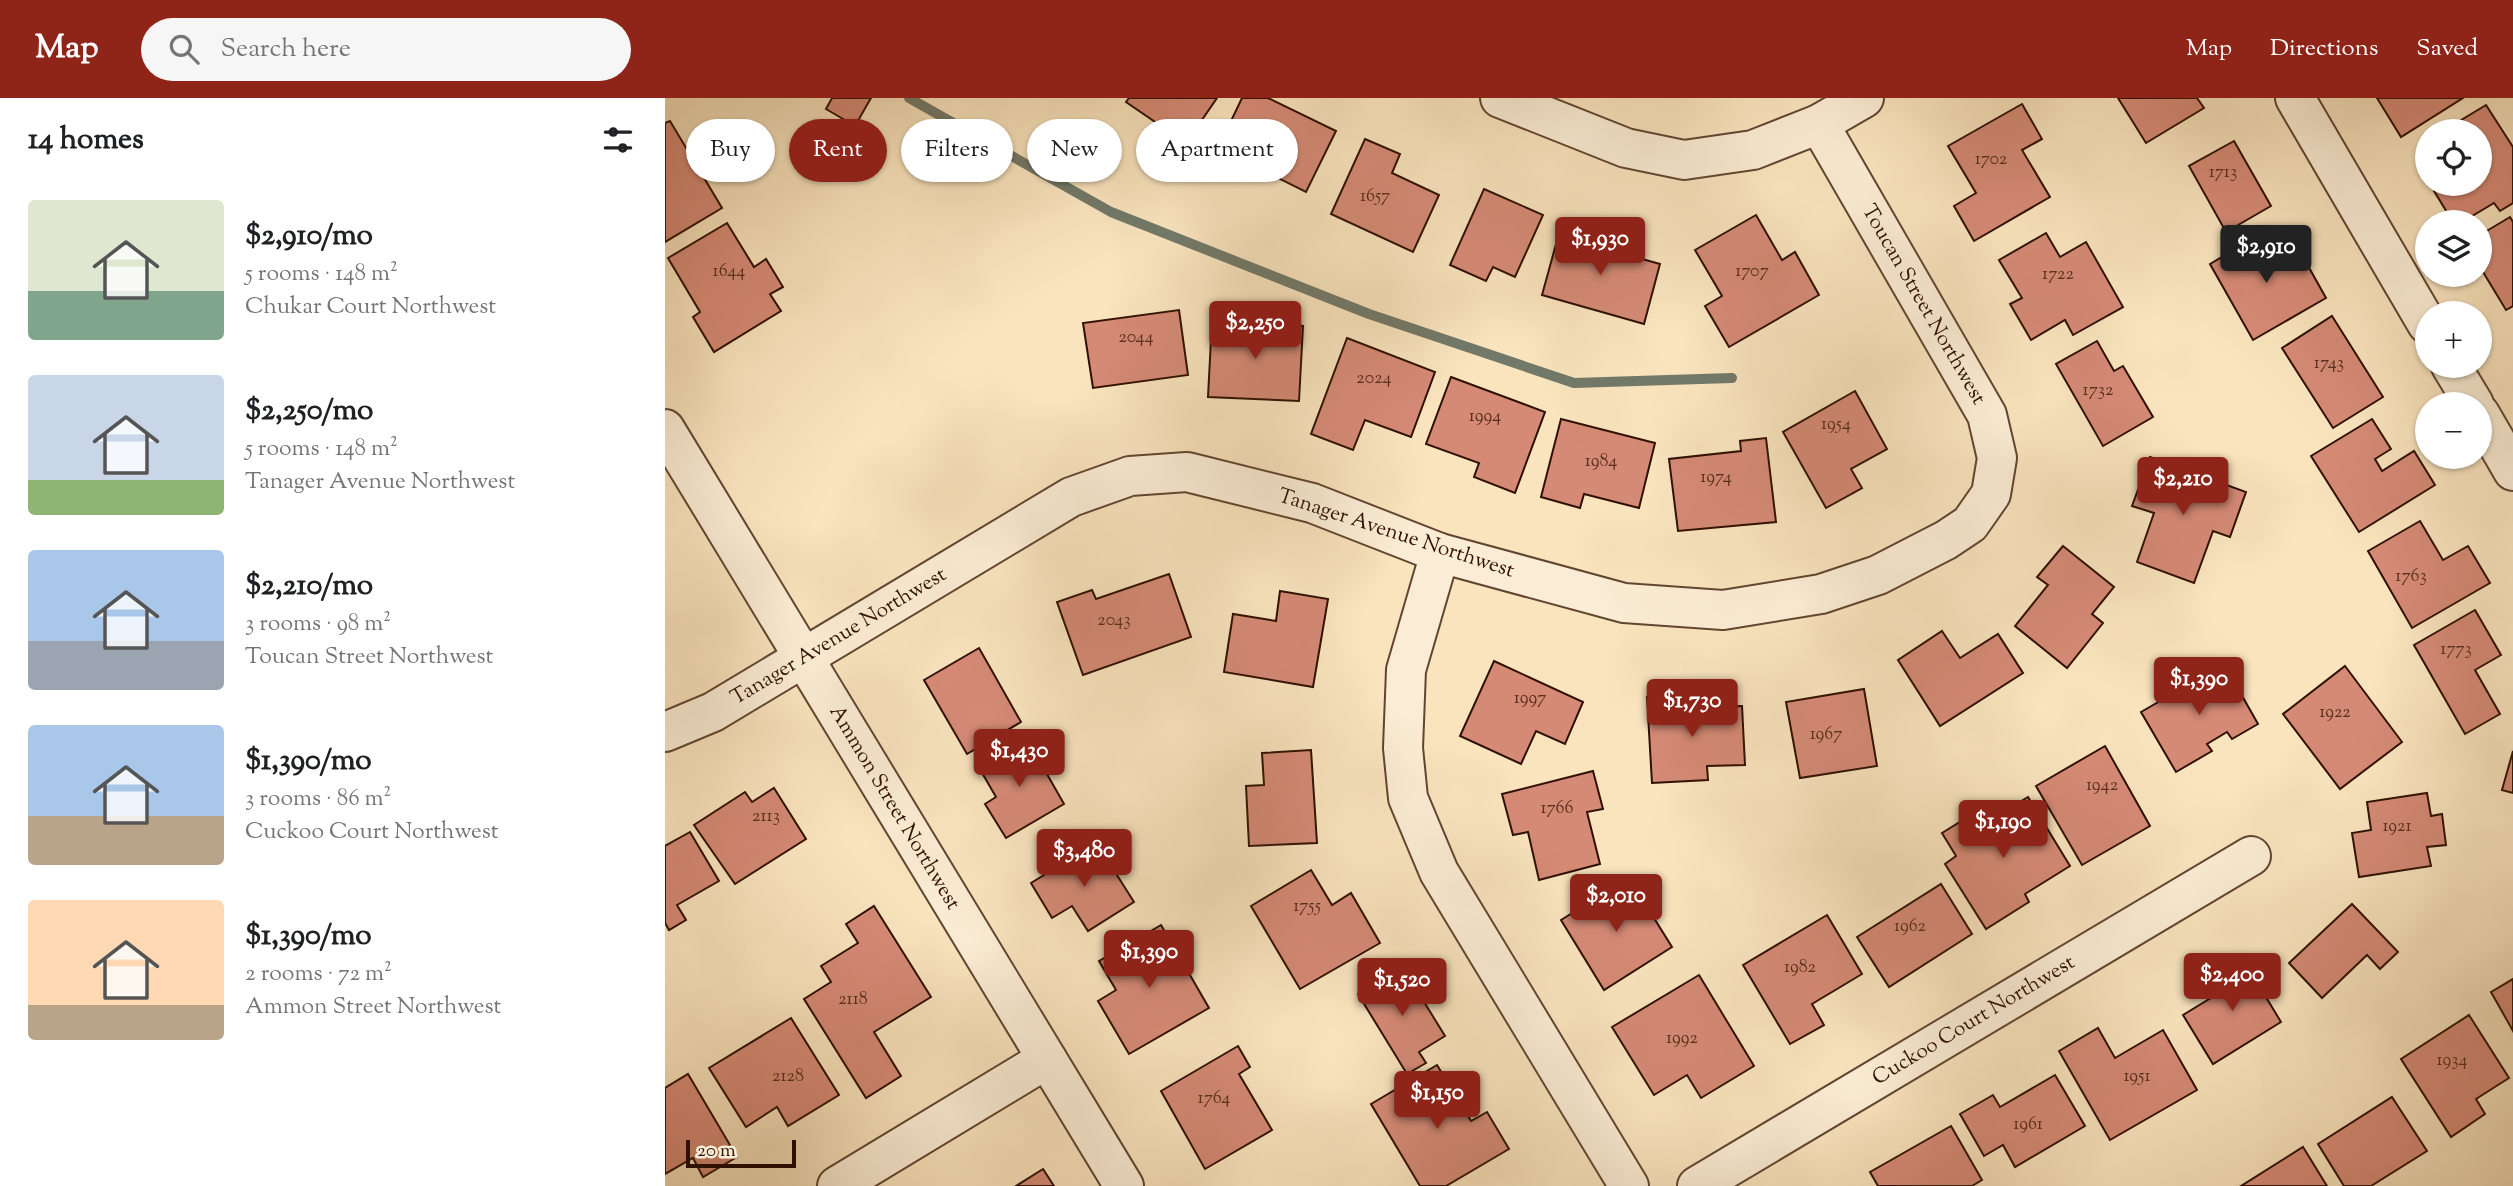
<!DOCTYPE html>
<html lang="en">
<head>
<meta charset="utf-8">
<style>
  :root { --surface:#fff; --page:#f6f6f6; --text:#202124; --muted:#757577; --accent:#8f2418 }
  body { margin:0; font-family:"Sorts Mill Goudy",serif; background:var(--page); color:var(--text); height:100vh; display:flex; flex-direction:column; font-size:26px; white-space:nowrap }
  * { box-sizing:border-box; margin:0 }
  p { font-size:23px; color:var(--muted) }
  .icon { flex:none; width:38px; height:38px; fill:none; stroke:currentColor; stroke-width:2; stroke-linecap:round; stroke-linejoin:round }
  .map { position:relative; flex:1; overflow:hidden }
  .sheet { display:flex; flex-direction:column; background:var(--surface); width:665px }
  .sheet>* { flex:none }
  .guide { position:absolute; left:21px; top:21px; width:665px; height:63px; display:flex; gap:14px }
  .fabs { position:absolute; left:1750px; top:21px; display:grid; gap:14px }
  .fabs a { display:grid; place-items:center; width:77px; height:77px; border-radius:50%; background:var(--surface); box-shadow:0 2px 5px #0004; font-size:35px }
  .scale { position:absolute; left:21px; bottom:18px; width:110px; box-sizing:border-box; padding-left:7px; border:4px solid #301001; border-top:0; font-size:19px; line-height:24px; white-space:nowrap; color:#301001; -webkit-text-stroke:5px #fbedd5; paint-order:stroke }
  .price { position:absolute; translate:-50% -60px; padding:0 16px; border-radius:7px; background:var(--accent); color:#fff; font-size:23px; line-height:46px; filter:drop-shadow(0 2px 4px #0008) }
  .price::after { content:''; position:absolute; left:50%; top:42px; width:21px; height:16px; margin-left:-10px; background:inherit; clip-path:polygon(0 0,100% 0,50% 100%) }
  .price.on { background:#222; color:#fff }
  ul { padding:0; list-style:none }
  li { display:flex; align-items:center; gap:21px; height:175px; padding:0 28px }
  li span { display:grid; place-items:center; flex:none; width:196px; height:140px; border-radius:7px; color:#555 }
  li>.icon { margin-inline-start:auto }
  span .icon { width:84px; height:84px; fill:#fffc; stroke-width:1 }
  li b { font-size:30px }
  h2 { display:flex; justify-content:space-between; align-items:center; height:84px; padding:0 28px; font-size:30px }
  .chip { padding:0 24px; border-radius:32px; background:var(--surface); box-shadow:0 2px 5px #0004; font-size:24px; line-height:63px }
  .chip.on { background:var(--accent); color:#fff }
  header { display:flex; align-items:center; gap:42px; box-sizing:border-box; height:98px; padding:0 35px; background:var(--accent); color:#fff }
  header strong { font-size:33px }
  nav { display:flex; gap:38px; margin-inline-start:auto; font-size:24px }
  .search { width:490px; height:63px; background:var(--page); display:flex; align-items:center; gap:18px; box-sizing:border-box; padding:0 24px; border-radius:38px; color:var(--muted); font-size:26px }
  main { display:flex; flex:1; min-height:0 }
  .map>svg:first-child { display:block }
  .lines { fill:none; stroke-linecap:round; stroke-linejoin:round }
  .stream { stroke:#727969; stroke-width:10 }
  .building { fill:#d58a76; stroke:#301001; stroke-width:2 }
  .minor-casing { stroke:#624530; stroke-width:42 }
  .minor { stroke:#fbedd5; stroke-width:38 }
  .labels { text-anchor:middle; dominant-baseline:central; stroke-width:7; stroke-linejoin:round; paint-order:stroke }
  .number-label { font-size:18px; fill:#592e1e }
  .street-label { font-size:21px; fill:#301001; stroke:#fbedd5 }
</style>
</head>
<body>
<header>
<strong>Map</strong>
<div class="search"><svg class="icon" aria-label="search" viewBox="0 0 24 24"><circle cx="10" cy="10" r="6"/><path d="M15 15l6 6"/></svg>Search here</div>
<nav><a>Map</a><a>Directions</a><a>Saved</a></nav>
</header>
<main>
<section class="sheet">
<h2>14 homes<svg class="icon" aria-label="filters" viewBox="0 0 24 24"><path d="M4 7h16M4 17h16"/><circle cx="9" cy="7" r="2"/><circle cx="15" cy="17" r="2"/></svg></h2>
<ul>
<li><span style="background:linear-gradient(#dfe7d0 65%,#7fa58c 0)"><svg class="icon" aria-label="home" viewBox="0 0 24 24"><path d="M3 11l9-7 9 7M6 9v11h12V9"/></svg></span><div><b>$2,910/mo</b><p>5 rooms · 148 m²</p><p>Chukar Court Northwest</p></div></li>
<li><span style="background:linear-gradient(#c9d6e8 75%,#8fb573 0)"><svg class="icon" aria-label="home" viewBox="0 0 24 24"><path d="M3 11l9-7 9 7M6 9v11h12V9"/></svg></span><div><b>$2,250/mo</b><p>5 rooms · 148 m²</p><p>Tanager Avenue Northwest</p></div></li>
<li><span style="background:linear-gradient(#a9c7e8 65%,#9aa5b1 0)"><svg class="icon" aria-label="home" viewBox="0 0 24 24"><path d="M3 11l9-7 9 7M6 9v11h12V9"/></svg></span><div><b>$2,210/mo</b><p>3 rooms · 98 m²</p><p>Toucan Street Northwest</p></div></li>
<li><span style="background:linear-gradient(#a9c7e8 65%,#b9a48a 0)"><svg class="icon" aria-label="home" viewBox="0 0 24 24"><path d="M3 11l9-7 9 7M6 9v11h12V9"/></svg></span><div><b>$1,390/mo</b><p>3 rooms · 86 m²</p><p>Cuckoo Court Northwest</p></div></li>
<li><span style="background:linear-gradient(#ffd9b3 75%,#b9a48a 0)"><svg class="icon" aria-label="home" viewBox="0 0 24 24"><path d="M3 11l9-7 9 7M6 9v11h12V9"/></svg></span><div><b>$1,390/mo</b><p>2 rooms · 72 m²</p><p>Ammon Street Northwest</p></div></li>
</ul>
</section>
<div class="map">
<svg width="1848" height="1088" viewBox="0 0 1848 1088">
  <rect width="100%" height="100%" fill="#f9e4be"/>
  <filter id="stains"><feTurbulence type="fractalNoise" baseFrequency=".00286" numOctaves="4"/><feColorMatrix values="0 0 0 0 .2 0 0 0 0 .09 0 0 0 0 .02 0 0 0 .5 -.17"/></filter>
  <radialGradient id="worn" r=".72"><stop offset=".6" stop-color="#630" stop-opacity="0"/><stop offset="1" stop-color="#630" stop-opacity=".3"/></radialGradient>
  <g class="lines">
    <polyline class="stream" points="244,0 446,114 704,216 909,285 1067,280"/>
  </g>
  <g class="building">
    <polygon points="167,0 206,0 190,28 161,11"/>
    <polygon points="464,0 552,0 521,45 461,4"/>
    <polygon points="577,0 603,0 671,33 641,94 553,50"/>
    <polygon points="1453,0 1532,0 1539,10 1481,45"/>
    <polygon points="1712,0 1798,0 1736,39"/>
    <polygon points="1357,6 1377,41 1357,52 1385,99 1309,143 1289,108 1311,95 1283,48"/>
    <polygon points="1821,7 1848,49 1848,105 1835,113 1829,105 1797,124 1788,124 1769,93 1781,86 1815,86 1815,33 1778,33"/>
    <polygon points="5,23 57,110 0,144 0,25"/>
    <polygon points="700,41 735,56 727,75 774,97 748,154 666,116"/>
    <polygon points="1569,43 1606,108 1561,134 1524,68"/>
    <polygon points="819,91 878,117 850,179 828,169 821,183 785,167"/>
    <polygon points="1091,117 1117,162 1130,154 1154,197 1064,249 1040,208 1057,198 1030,152"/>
    <polygon points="1845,119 1848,124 1848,208 1841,212 1815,169 1815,137"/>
    <polygon points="62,125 89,169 101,161 118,189 105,196 116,213 49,254 28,219 35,214 3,160"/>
    <polygon points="896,128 937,139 934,149 995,166 979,226 877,197"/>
    <polygon points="1601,133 1621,169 1638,159 1661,200 1588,242 1545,166"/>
    <polygon points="1381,135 1395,159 1421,144 1458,209 1408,237 1400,222 1366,242 1345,206 1357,200 1334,162"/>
    <polygon points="514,212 523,277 428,290 418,225"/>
    <polygon points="1667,218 1718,299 1668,330 1617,250"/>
    <polygon points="547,222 638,228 634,303 543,299"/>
    <polygon points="682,240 770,274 746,339 700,322 688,352 646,336"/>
    <polygon points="1432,243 1449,273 1458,268 1488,319 1438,348 1391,266"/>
    <polygon points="786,279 880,314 850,395 809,379 814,365 761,346"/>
    <polygon points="1190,293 1222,351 1186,371 1197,390 1161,410 1118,334"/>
    <polygon points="896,321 990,345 974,410 919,396 915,410 876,399"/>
    <polygon points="1707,321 1726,351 1710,361 1717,373 1749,353 1770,387 1694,434 1646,358"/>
    <polygon points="1101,340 1111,424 1013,433 1004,361 1076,353 1075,343"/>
    <polygon points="1485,359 1581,394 1565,439 1548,433 1529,485 1472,464 1489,415 1467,408"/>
    <polygon points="1755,423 1778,462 1803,448 1825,485 1747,530 1703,453"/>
    <polygon points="1398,448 1449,489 1427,516 1438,525 1402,570 1350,528 1383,487 1372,479"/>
    <polygon points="504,476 526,539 418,577 392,504 427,492 431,501"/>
    <polygon points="615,493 663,501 648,589 559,574 568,516 611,523"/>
    <polygon points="1810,512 1836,557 1810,572 1835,616 1800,636 1749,547"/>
    <polygon points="1277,533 1295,560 1333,536 1358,575 1275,628 1233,562"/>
    <polygon points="314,550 356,624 302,656 259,582"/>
    <polygon points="829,563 918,604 900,646 871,633 856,666 795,638"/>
    <polygon points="1559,566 1593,626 1567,641 1562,634 1542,646 1547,653 1511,674 1476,614"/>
    <polygon points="1680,568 1737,644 1675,691 1618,616"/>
    <polygon points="1199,591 1212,668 1135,680 1121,604"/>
    <polygon points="1026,597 1026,610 1077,608 1080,667 1042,668 1043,682 987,685 982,599"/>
    <polygon points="362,641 399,706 341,740 320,706 331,699 313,668"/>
    <polygon points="1440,648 1485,728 1417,767 1371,688"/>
    <polygon points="646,652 652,745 584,748 581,688 599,687 597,655"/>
    <polygon points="1848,653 1848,695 1837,692"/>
    <polygon points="928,673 938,711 922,714 935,766 874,782 863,734 848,737 837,696"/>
    <polygon points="109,690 141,741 70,786 29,727 80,694 87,704"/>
    <polygon points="1762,695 1766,718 1777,716 1781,747 1762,749 1766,768 1694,779 1687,735 1706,732 1702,704"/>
    <polygon points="1363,699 1405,768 1360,796 1364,804 1321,831 1280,766 1291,758 1277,735 1303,719 1310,731"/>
    <polygon points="25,734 54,783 12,807 21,822 4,832 0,825 0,748"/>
    <polygon points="428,747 439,766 443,763 469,804 423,833 407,808 387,820 366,785"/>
    <polygon points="646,772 667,807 686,795 715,845 635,891 586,808"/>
    <polygon points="964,780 1007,849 939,892 896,822"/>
    <polygon points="1276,786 1307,836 1224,889 1192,839"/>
    <polygon points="1687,806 1733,854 1715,871 1702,857 1657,900 1624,865"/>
    <polygon points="209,808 266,899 209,934 236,978 201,1000 139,901 166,884 156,868 193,845 181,826"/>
    <polygon points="1162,817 1197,876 1147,906 1159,927 1125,946 1078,867"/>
    <polygon points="496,827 544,910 464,956 433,903 451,892 434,863"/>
    <polygon points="1578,861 1616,924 1548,966 1518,917 1549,898 1541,884"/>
    <polygon points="737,868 780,938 754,954 761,965 742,976 693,896"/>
    <polygon points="1034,877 1089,968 1036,1000 1022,977 989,997 947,929"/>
    <polygon points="1848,881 1848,933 1826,894"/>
    <polygon points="1804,917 1844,980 1811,1001 1820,1016 1786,1039 1736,961"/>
    <polygon points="126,920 174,997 123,1028 112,1009 81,1029 44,970"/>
    <polygon points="1433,930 1450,960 1498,932 1532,992 1445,1042 1394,953"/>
    <polygon points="573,948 585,969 574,976 607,1032 540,1071 496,993"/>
    <polygon points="772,967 806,1023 822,1014 844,1051 781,1088 755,1088 706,1006"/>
    <polygon points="23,976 72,1059 38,1079 28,1060 0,1076 0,990"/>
    <polygon points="1390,977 1420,1028 1350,1069 1338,1047 1319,1058 1295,1016 1328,997 1335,1009"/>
    <polygon points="1727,999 1762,1053 1706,1088 1679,1088 1653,1046"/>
    <polygon points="1286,1028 1317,1082 1307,1088 1213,1088 1205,1074"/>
    <polygon points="1638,1049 1662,1088 1576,1088"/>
    <polygon points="378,1071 389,1088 351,1088"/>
  </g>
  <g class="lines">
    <defs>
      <g id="minor">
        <polyline points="835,0 961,50 1019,62 1088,52 1154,26 1199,0"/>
        <polyline points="1630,0 1762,226"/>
        <polyline points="1786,268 1809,306"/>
        <polyline points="1815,316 1848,373"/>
        <polyline points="0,331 459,1088"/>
        <polyline points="775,455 741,572 738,650 743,700 774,774 964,1088"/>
        <polyline points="0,634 48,614 406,399 465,378 522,374 647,405 775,455 959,505 1058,512 1156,496 1213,477 1281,442 1305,426 1326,396 1332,360 1322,317 1154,26"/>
        <polyline points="172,1088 382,961"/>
        <polyline points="1032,1088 1586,758"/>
      </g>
    </defs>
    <use href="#minor" class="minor-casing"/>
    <use href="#minor" class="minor"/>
  </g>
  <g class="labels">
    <g class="number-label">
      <text x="1326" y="62">1702</text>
      <text x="1558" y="75">1713</text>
      <text x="710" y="99">1657</text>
      <text x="64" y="174">1644</text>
      <text x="1087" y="174">1707</text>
      <text x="1393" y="177">1722</text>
      <text x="471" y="240">2044</text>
      <text x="1664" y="266">1743</text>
      <text x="709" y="281">2024</text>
      <text x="1433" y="293">1732</text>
      <text x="820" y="319">1994</text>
      <text x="1171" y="327">1954</text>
      <text x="936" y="364">1984</text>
      <text x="1051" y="380">1974</text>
      <text x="1746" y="479">1763</text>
      <text x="449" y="523">2043</text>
      <text x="1791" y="552">1773</text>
      <text x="865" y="601">1997</text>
      <text x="1670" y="615">1922</text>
      <text x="1161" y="637">1967</text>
      <text x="1437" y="688">1942</text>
      <text x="892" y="711">1766</text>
      <text x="101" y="719">2113</text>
      <text x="1732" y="729">1921</text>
      <text x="642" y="809">1755</text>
      <text x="1245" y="829">1962</text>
      <text x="1135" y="870">1982</text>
      <text x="188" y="902">2118</text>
      <text x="1017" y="941">1992</text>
      <text x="1787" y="963">1934</text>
      <text x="123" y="979">2128</text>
      <text x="1472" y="979">1951</text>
      <text x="549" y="1001">1764</text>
      <text x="1363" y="1027">1961</text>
    </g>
    <g class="street-label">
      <text transform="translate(1258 207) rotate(60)">Toucan Street Northwest</text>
      <text transform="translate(731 436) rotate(18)">Tanager Avenue Northwest</text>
      <text transform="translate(174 539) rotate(-31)">Tanager Avenue Northwest</text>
      <text transform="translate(229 710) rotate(59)">Ammon Street Northwest</text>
      <text transform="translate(1309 923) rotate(-31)">Cuckoo Court Northwest</text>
    </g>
  </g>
  <rect width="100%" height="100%" filter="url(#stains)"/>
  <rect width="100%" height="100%" fill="url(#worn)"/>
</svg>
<div class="fabs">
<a><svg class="icon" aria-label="locate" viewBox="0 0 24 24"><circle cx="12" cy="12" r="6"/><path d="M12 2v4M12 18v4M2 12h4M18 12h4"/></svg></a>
<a><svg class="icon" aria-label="layers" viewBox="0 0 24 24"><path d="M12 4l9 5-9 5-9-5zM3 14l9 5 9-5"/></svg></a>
<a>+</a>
<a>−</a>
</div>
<div class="scale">20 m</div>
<b class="price" style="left:935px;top:179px">$1,930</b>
<b class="price on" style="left:1601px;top:187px">$2,910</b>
<b class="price" style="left:590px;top:263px">$2,250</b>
<b class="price" style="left:1518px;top:419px">$2,210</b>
<b class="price" style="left:1534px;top:619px">$1,390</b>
<b class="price" style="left:1027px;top:641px">$1,730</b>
<b class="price" style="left:354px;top:691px">$1,430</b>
<b class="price" style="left:1338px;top:762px">$1,190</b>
<b class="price" style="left:419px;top:791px">$3,480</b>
<b class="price" style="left:951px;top:836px">$2,010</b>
<b class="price" style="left:484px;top:892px">$1,390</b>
<b class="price" style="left:1567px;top:915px">$2,400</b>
<b class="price" style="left:737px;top:920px">$1,520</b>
<b class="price" style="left:772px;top:1033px">$1,150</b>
<div class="guide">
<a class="chip">Buy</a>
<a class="chip on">Rent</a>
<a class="chip">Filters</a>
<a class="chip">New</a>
<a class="chip">Apartment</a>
</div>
</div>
</main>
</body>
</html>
